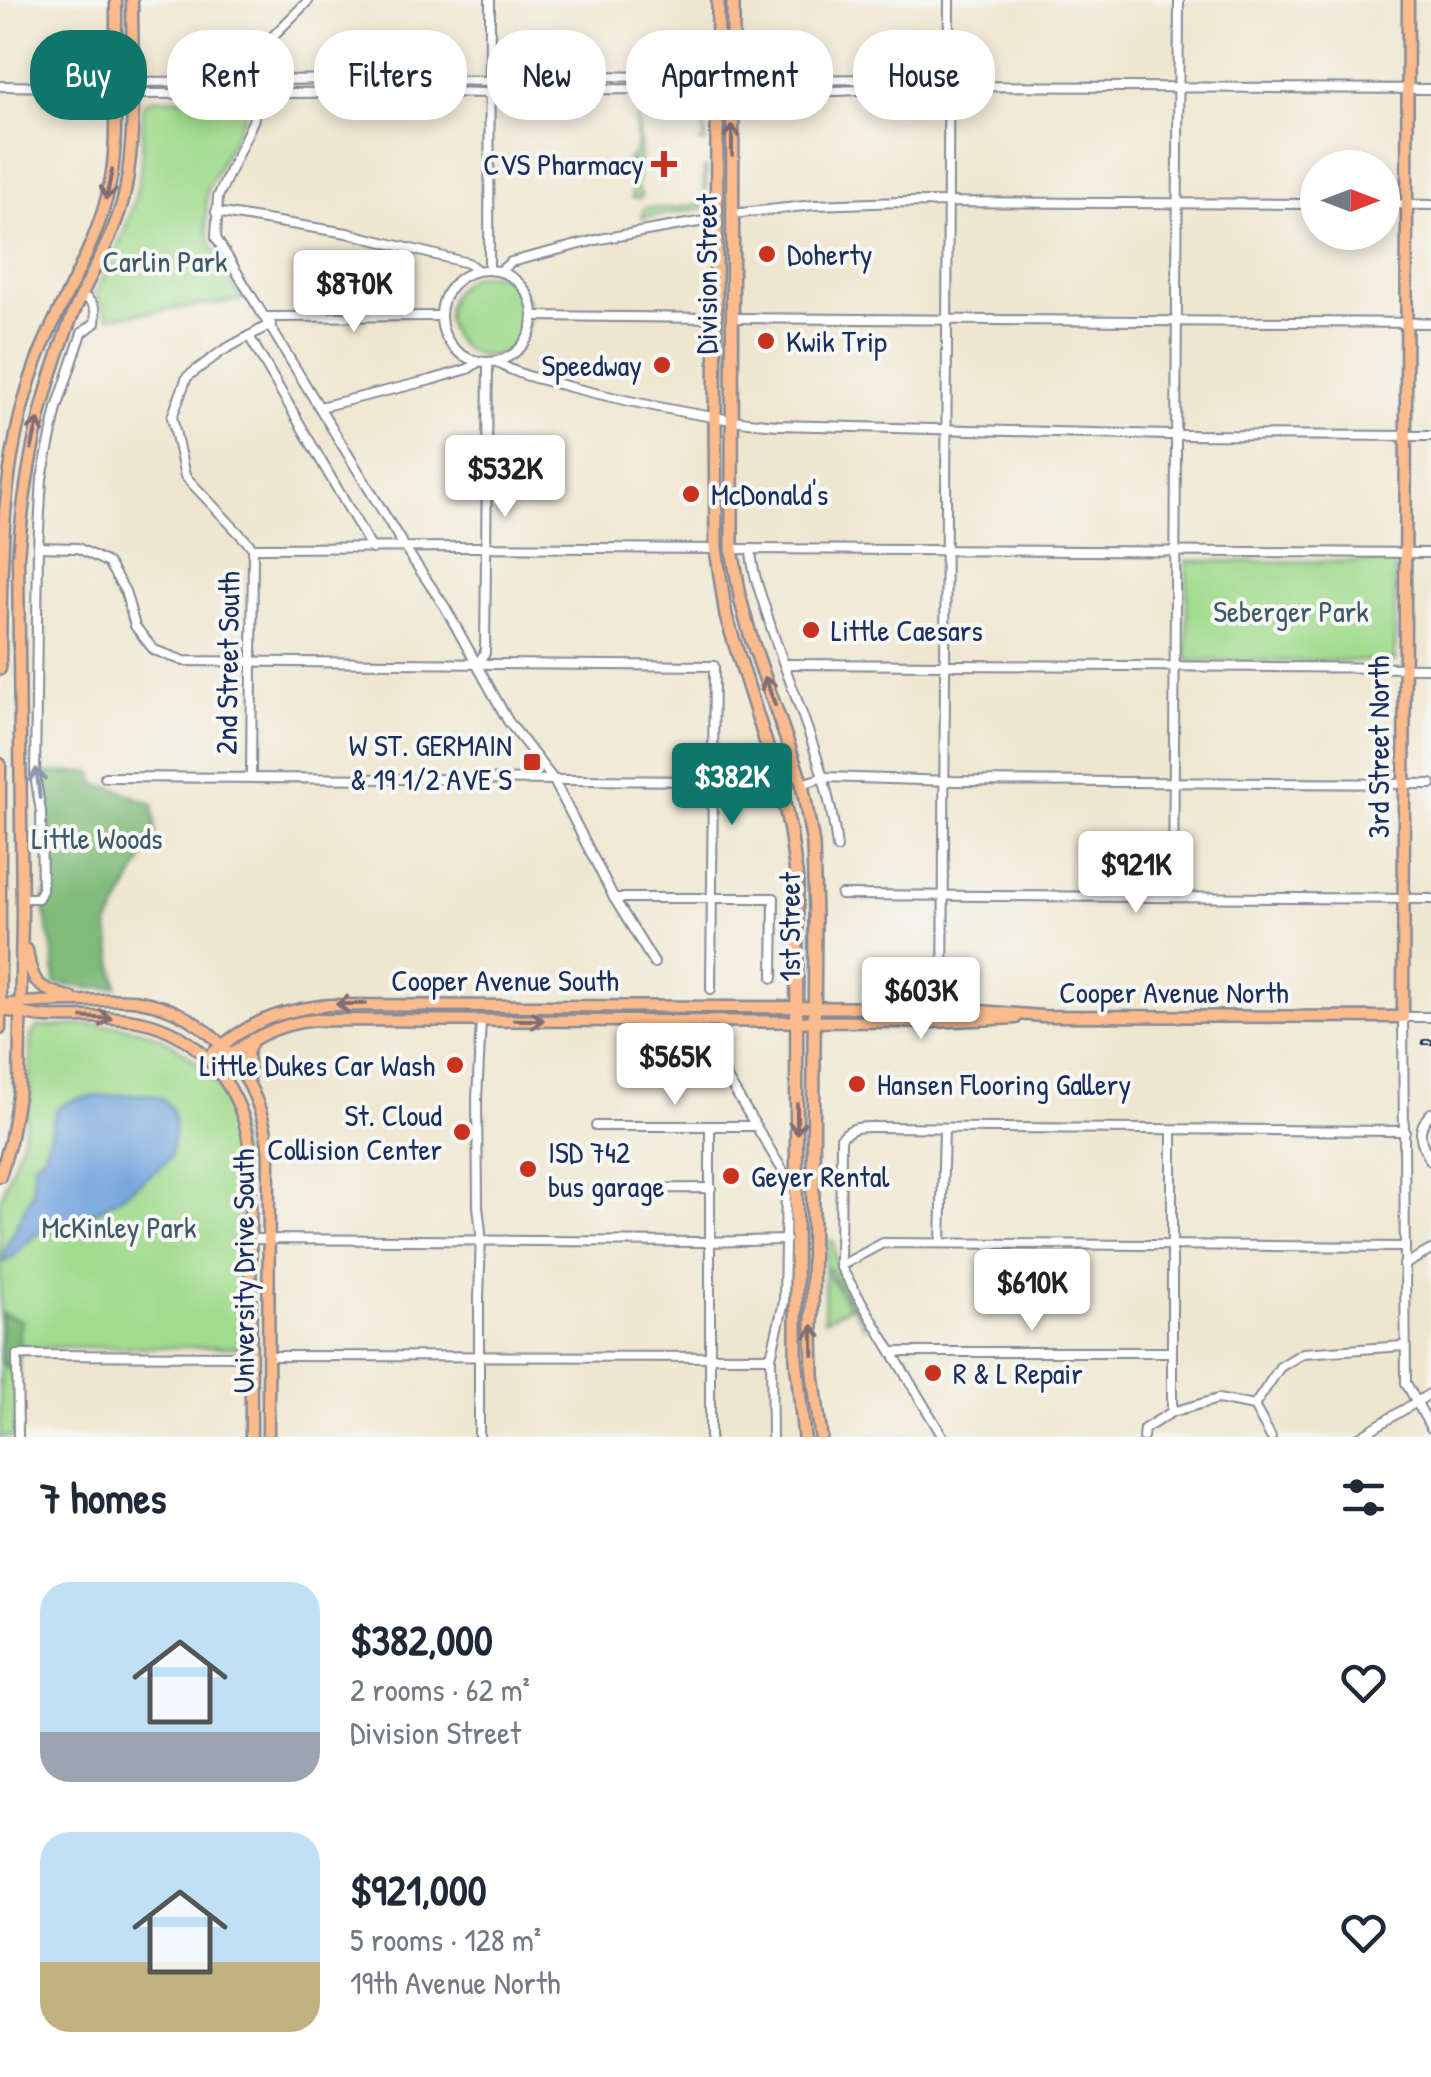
<!DOCTYPE html>
<html lang="en">
<head>
<meta charset="utf-8">
<style>
  :root { --surface:#fff; --page:#f2f2f3; --text:#1f2937; --muted:#747a83; --accent:#0f766e }
  body { margin:0; font-family:"Patrick Hand",sans-serif; background:var(--page); color:var(--text); height:100vh; display:flex; flex-direction:column; font-size:38px; white-space:nowrap }
  * { box-sizing:border-box; margin:0 }
  p { font-size:32px; color:var(--muted) }
  .icon { flex:none; width:55px; height:55px; fill:none; stroke:currentColor; stroke-width:2; stroke-linecap:round; stroke-linejoin:round }
  .map { position:relative; height:1437px; overflow:hidden }
  .panel { display:flex; flex-direction:column; background:var(--surface); flex:1 }
  .panel>* { flex:none }
  .guide { position:absolute; left:30px; top:30px; width:1372px; height:90px; display:flex; gap:20px }
  .needle { width:65px; rotate:90deg }
  .controls { position:absolute; left:1300px; top:150px; display:grid; gap:20px }
  .controls a { display:grid; place-items:center; width:100px; height:100px; border-radius:50%; background:var(--surface); box-shadow:0 5px 15px #0003; font-size:50px }
  .price { position:absolute; translate:-50% -85px; padding:0 22px; border-radius:10px; background:#fff; color:#222; font-size:32px; line-height:65px; filter:drop-shadow(0 2px 5px #0008) }
  .price::after { content:''; position:absolute; left:50%; top:60px; width:30px; height:22px; margin-left:-15px; background:inherit; clip-path:polygon(0 0,100% 0,50% 100%) }
  .price.selected { background:var(--accent); color:#fff }
  ul { padding:0; list-style:none }
  li { display:flex; align-items:center; gap:30px; height:250px; padding:0 40px }
  li span { display:grid; place-items:center; flex:none; width:280px; height:200px; border-radius:30px; color:#555 }
  li>.icon { margin-inline-start:auto }
  span .icon { width:120px; height:120px; fill:#fffc; stroke-width:1 }
  li b { font-size:42px }
  h2 { display:flex; justify-content:space-between; align-items:center; height:120px; padding:0 40px; font-size:42px }
  .chip { padding:0 35px; border-radius:40px; background:var(--surface); box-shadow:0 5px 15px #0003; font-size:35px; line-height:90px }
  .chip.selected { background:var(--accent); color:#fff }
  .map>svg:first-child { display:block }
  .green { fill:#a2dc8f; stroke:#5e8676; stroke-width:2.5 }
  .forest { fill:#81bc7a; stroke:#4e766c; stroke-width:2.5 }
  .water { fill:#73a4dd; stroke:#476a9e; stroke-width:2.5 }
  .lines { fill:none; stroke-linecap:round; stroke-linejoin:round }
  .minor-casing { stroke:#858a96; stroke-width:12 }
  .major-casing { stroke:#858a96; stroke-width:15 }
  .highway-casing { stroke:#858a96; stroke-width:16 }
  .minor { stroke:#fff; stroke-width:8 }
  .major { stroke:#fbbb8d; stroke-width:10 }
  .highway { stroke:#fbbb8d; stroke-width:11 }
  .rail-casing { stroke:#1b2f5e; stroke-width:6 }
  .rail { stroke:#f6f6f2; stroke-width:2.5; stroke-dasharray:8; stroke-linecap:butt }
  .oneway { stroke:#806e73 }
  .oneway2 { stroke:#8d97ae }
  .poi-dot { fill:#c8321e; stroke:#f6f6f2; stroke-width:4 }
  .labels { text-anchor:middle; dominant-baseline:central; stroke-width:8; stroke-linejoin:round; paint-order:stroke }
  .poi-label { font-size:30px; fill:#1b2f5e; stroke:#f6f6f2; text-anchor:start }
  .park-label { font-size:30px; fill:#3d5a6a; stroke:#f6f6f2 }
  .street-label { font-size:30px; fill:#1b2f5e; stroke:#f6f6f2 }
</style>
</head>
<body>
<div class="map">
<svg width="1431" height="1437" viewBox="0 0 1431 1437">
  <rect width="100%" height="100%" fill="#f6f6f2"/>
  <filter id="ink" filterUnits="userSpaceOnUse"><feTurbulence type="fractalNoise" baseFrequency=".01" numOctaves="2"/><feDisplacementMap in="SourceGraphic" scale="20" xChannelSelector="R" yChannelSelector="G"/><feConvolveMatrix kernelMatrix="1 2 1 2 8 2 1 2 1" color-interpolation-filters="sRGB"/></filter>
  <filter id="wash" filterUnits="userSpaceOnUse"><feTurbulence type="fractalNoise" baseFrequency=".0048" numOctaves="4" result="noise"/><feDisplacementMap in="SourceGraphic" scale="40" xChannelSelector="R" yChannelSelector="G"/><feGaussianBlur stdDeviation="2.25" result="paint"/><feColorMatrix in="noise" values="0 0 0 0 0 0 0 0 0 0 0 0 0 0 0 0 0 1.4 0 .05"/><feComposite in="paint" operator="in"/></filter>
  <g filter="url(#wash)">
    <rect width="100%" height="100%" fill="#efe6cf"/>
    <g class="green">
      <path d="M240,98L245,105V114L207,190L206,221L210,243L243,300L109,317L95,294C110,262 128,229 136,193C143,165 142,136 143,107L148,101L155,99Z"/>
      <polygon points="647,98 696,98 704,102 706,143 698,143 704,141 704,112 702,104 697,102 652,103 648,109"/>
      <path d="M637,117C642,140 641,163 636,187L642,196L640,198H632L633,161H627L636,151Z"/>
      <polygon points="704,168 706,168 706,208 642,218 642,214 645,208 674,208 704,203"/>
      <circle cx="488" cy="315" r="41"/>
      <polygon points="1187,561 1395,562 1395,661 1187,661"/>
      <path d="M37,1027C68,1027 105,1021 136,1029C192,1044 233,1091 240,1148C243,1173 240,1199 240,1224C240,1265 240,1306 240,1347H19L16,1437H0V1199L23,1138L29,1097L31,1037Z"/>
      <path d="M829,1240L834,1241C835,1285 853,1293 866,1329L830,1270L825,1267Z"/>
      <polygon points="825,1269 849,1307 824,1320"/>
    </g>
    <g class="forest">
      <polygon points="93,772 94,781 101,787 112,787 153,804 156,835 108,926 117,987 90,988 55,984 54,959 43,902 49,889 48,801 41,773"/>
      <polygon points="1,1313 21,1320 18,1347 12,1372 0,1361"/>
    </g>
    <path class="water" d="M144,1094C182,1097 176,1128 170,1158C147,1180 93,1217 63,1228C55,1231 47,1229 39,1233C25,1240 17,1259 3,1262L4,1251L33,1191V1166L36,1160L44,1154L56,1110C77,1092 118,1096 144,1094Z"/>
  </g>
  <g filter="url(#ink)">
    <g class="lines">
      <defs>
        <g id="minor">
          <polyline points="309,0 264,45 257,65 257,105 253,121 218,197 216,238 405,548 445,607 508,721 553,779 614,898 654,963"/>
          <polyline points="0,86 132,88 144,82 344,79 498,81 606,76 740,80 894,79 934,84"/>
          <polyline points="132,88 144,94 431,92 548,94 595,89 837,91 949,86 1431,89"/>
          <polyline points="1382,204 1431,205"/>
          <polyline points="216,212 347,233 468,263 477,270"/>
          <polyline points="732,214 814,205 902,202 1318,204"/>
          <polyline points="489,269 490,0"/>
          <circle cx="487" cy="316" r="46"/>
          <polyline points="500,271 511,262 600,239 716,219"/>
          <polyline points="533,316 716,318"/>
          <polyline points="267,317 440,316"/>
          <polyline points="731,318 1431,323"/>
          <polyline points="249,336 372,549"/>
          <path d="M497,362C518,376 545,380 570,387C638,404 707,419 777,425L1169,435L1431,436"/>
          <polyline points="320,407 431,380 468,369 478,362"/>
          <polyline points="38,547 78,548 108,563 125,591 135,626 154,650 184,661 714,666 711,989"/>
          <polyline points="253,548 474,547 716,549"/>
          <polyline points="253,548 185,476 172,417 187,377 222,351 271,324"/>
          <polyline points="732,549 1431,553"/>
          <path d="M751,549C752,575 763,599 770,624C794,699 829,770 837,848"/>
          <polyline points="478,663 485,653 488,363"/>
          <polyline points="784,664 1431,668"/>
          <polyline points="105,777 714,781 762,780 777,777"/>
          <polyline points="251,777 253,548"/>
          <polyline points="802,784 824,777 953,781 1431,784"/>
          <polyline points="841,895 1431,899"/>
          <polyline points="1173,897 1179,0"/>
          <path d="M22,898H38L42,890L41,812L35,775L38,547L42,478L57,408L82,333L95,323C97,308 94,303 82,295"/>
          <polyline points="614,898 774,898 773,978"/>
          <polyline points="943,1008 949,0"/>
          <polyline points="1431,1017 1403,1017 1406,1383 1431,1428"/>
          <polyline points="724,1073 783,1171 786,1184 784,1302 771,1357 772,1437"/>
          <path d="M1431,1113C1415,1129 1420,1143 1431,1161"/>
          <polyline points="596,1126 754,1126"/>
          <polyline points="594,1189 711,1188"/>
          <polyline points="250,1239 705,1242 786,1240"/>
          <polyline points="941,1243 944,1128"/>
          <polyline points="1404,1265 1431,1250"/>
          <polyline points="840,1266 883,1243 1405,1247"/>
          <polyline points="892,1352 1172,1352"/>
          <polyline points="269,1356 771,1357"/>
          <polyline points="1254,1406 1280,1367 1303,1353 1404,1346"/>
          <polyline points="1254,1406 1271,1437"/>
          <polyline points="1172,1412 1172,1131"/>
          <polyline points="18,1437 17,1355 250,1356"/>
          <polyline points="479,1437 479,1301 481,1232 478,1206 477,1099 481,1020"/>
          <polyline points="710,1437 710,1127"/>
          <path d="M943,1437L840,1266L841,1138C850,1128 857,1127 870,1127L1405,1131"/>
          <polyline points="1143,1437 1144,1429 1172,1412 1218,1399 1254,1406"/>
          <polyline points="1359,1437 1431,1393"/>
        </g>
        <g id="major">
          <path d="M0,669C1,568 0,463 35,366C57,304 98,248 110,183C116,155 115,127 115,99C116,66 116,33 116,0"/>
          <polyline points="0,764 0,1029"/>
          <path d="M27,950C32,984 38,989 72,998"/>
          <path d="M0,1005C28,1002 56,1001 85,1001C103,1000 121,998 139,1001C214,1013 263,1082 269,1154L268,1437"/>
          <path d="M0,1009C15,1012 30,1016 46,1017C77,1018 108,1015 139,1021C202,1033 245,1092 250,1153L251,1437"/>
          <path d="M207,1058C246,1023 278,1010 330,1005L943,1008L1042,1016L1403,1017L1408,0"/>
          <path d="M216,1067C246,1041 274,1024 315,1020L932,1022L1016,1018"/>
          <polyline points="249,1075 247,1053 253,1039"/>
          <path d="M0,1176L10,1142L19,1090L22,915L18,557C25,472 39,399 71,319C88,276 115,237 125,192C137,131 132,62 132,0"/>
        </g>
        <g id="highway">
          <polyline points="718,0 715,418 716,549 726,616 783,797 790,831 797,880 796,1359 804,1437"/>
          <polyline points="733,0 732,549 741,602 751,638 802,784 813,844 815,916 812,1330 813,1375 821,1437"/>
        </g>
      </defs>
      <use href="#minor" class="minor-casing"/>
      <use href="#major" class="major-casing"/>
      <use href="#highway" class="highway-casing"/>
      <use href="#minor" class="minor"/>
      <use href="#major" class="major"/>
      <use href="#highway" class="highway"/>
      <defs>
        <polyline id="rail" points="1424,1042 1431,1042"/>
      </defs>
      <use href="#rail" class="rail-casing"/>
      <use href="#rail" class="rail"/>
    </g>
    <defs><path id="oneway-shaft" d="M-6 0H5M1.5-3L5.5 0L1.5 3" fill="none" stroke-width="1.6" stroke-linecap="round" stroke-linejoin="round" transform="scale(2.5)"/></defs>
    <g class="oneway">
      <use href="#oneway-shaft" transform="translate(732 140) rotate(-90)"/>
      <use href="#oneway-shaft" transform="translate(109 185) rotate(102)"/>
      <use href="#oneway-shaft" transform="translate(35 434) rotate(-77)"/>
      <use href="#oneway-shaft" transform="translate(770 691) rotate(-110)"/>
      <use href="#oneway-shaft" transform="translate(351 1004) rotate(179)"/>
      <use href="#oneway-shaft" transform="translate(97 1018) rotate(2)"/>
      <use href="#oneway-shaft" transform="translate(529 1020) rotate(1)"/>
      <use href="#oneway-shaft" transform="translate(797 1119) rotate(90)"/>
      <use href="#oneway-shaft" transform="translate(813 1340) rotate(-91)"/>
    </g>
    <use class="oneway2" href="#oneway-shaft" transform="translate(38 783) rotate(-97)"/>
  </g>
  <g class="poi-dot">
    <path d="M659 149h10v10h10v10h-10v10h-10v-10h-10v-10h10z"/>
    <circle cx="767" cy="254" r="10"/>
    <circle cx="766" cy="341" r="10"/>
    <circle cx="662" cy="365" r="10"/>
    <circle cx="691" cy="494" r="10"/>
    <circle cx="811" cy="630" r="10"/>
    <rect x="522" y="752" width="20" height="20" rx="5"/>
    <circle cx="455" cy="1065" r="10"/>
    <circle cx="857" cy="1084" r="10"/>
    <circle cx="462" cy="1132" r="10"/>
    <circle cx="528" cy="1169" r="10"/>
    <circle cx="731" cy="1176" r="10"/>
    <circle cx="933" cy="1373" r="10"/>
  </g>
  <g class="labels">
    <g class="poi-label">
      <text x="644" y="164" text-anchor="end">CVS Pharmacy</text>
      <text x="787" y="254">Doherty</text>
      <text x="786" y="341">Kwik Trip</text>
      <text x="642" y="365" text-anchor="end">Speedway</text>
      <text x="711" y="494">McDonald's</text>
      <text x="831" y="630">Little Caesars</text>
      <text x="512" y="745" text-anchor="end">W ST. GERMAIN<tspan x="512" dy="34">&amp; 19 1/2 AVE S</tspan></text>
      <text x="435" y="1065" text-anchor="end">Little Dukes Car Wash</text>
      <text x="877" y="1084">Hansen Flooring Gallery</text>
      <text x="442" y="1115" text-anchor="end">St. Cloud<tspan x="442" dy="34">Collision Center</tspan></text>
      <text x="548" y="1152">ISD 742<tspan x="548" dy="34">bus garage</tspan></text>
      <text x="751" y="1176">Geyer Rental</text>
      <text x="953" y="1373">R &amp; L Repair</text>
    </g>
    <g class="park-label">
      <text x="165" y="261">Carlin Park</text>
      <text x="1291" y="611">Seberger Park</text>
      <text x="97" y="838">Little Woods</text>
      <text x="119" y="1227">McKinley Park</text>
    </g>
    <g class="street-label">
      <text transform="translate(706 274) rotate(-90)">Division Street</text>
      <text transform="translate(227 663) rotate(-89)">2nd Street South</text>
      <text transform="translate(1378 747) rotate(-90)">3rd Street North</text>
      <text transform="translate(789 927) rotate(-90)">1st Street</text>
      <text x="505" y="980">Cooper Avenue South</text>
      <text x="1174" y="992">Cooper Avenue North</text>
      <text transform="translate(243 1271) rotate(-90)">University Drive South</text>
    </g>
  </g>
</svg>
<div class="controls">
<a><svg class="needle" viewBox="-14 -14 28 28"><path d="M0-13l5 13h-10z" fill="#e53935"/><path d="M0 13l5-13h-10z" fill="#747a83"/></svg></a>
</div>
<b class="price" style="left:354px;top:335px">$870K</b>
<b class="price" style="left:505px;top:520px">$532K</b>
<b class="price selected" style="left:732px;top:828px">$382K</b>
<b class="price" style="left:1136px;top:916px">$921K</b>
<b class="price" style="left:921px;top:1042px">$603K</b>
<b class="price" style="left:675px;top:1108px">$565K</b>
<b class="price" style="left:1032px;top:1334px">$610K</b>
<div class="guide">
<a class="chip selected">Buy</a>
<a class="chip">Rent</a>
<a class="chip">Filters</a>
<a class="chip">New</a>
<a class="chip">Apartment</a>
<a class="chip">House</a>
</div>
</div>
<section class="panel">
<h2>7 homes<svg class="icon" aria-label="filters" viewBox="0 0 24 24"><path d="M4 7h16M4 17h16"/><circle cx="9" cy="7" r="2"/><circle cx="15" cy="17" r="2"/></svg></h2>
<ul>
<li><span style="background:linear-gradient(#bfe0f5 75%,#9aa5b1 0)"><svg class="icon" aria-label="home" viewBox="0 0 24 24"><path d="M3 11l9-7 9 7M6 9v11h12V9"/></svg></span><div><b>$382,000</b><p>2 rooms · 62 m²</p><p>Division Street</p></div><svg class="icon" aria-label="heart" viewBox="0 0 24 24"><path d="M12 20l-8-8c-3-5 5-10 8-4 3-6 11-1 8 4z"/></svg></li>
<li><span style="background:linear-gradient(#bfe0f5 65%,#c2b280 0)"><svg class="icon" aria-label="home" viewBox="0 0 24 24"><path d="M3 11l9-7 9 7M6 9v11h12V9"/></svg></span><div><b>$921,000</b><p>5 rooms · 128 m²</p><p>19th Avenue North</p></div><svg class="icon" aria-label="heart" viewBox="0 0 24 24"><path d="M12 20l-8-8c-3-5 5-10 8-4 3-6 11-1 8 4z"/></svg></li>
</ul>
</section>
</body>
</html>
